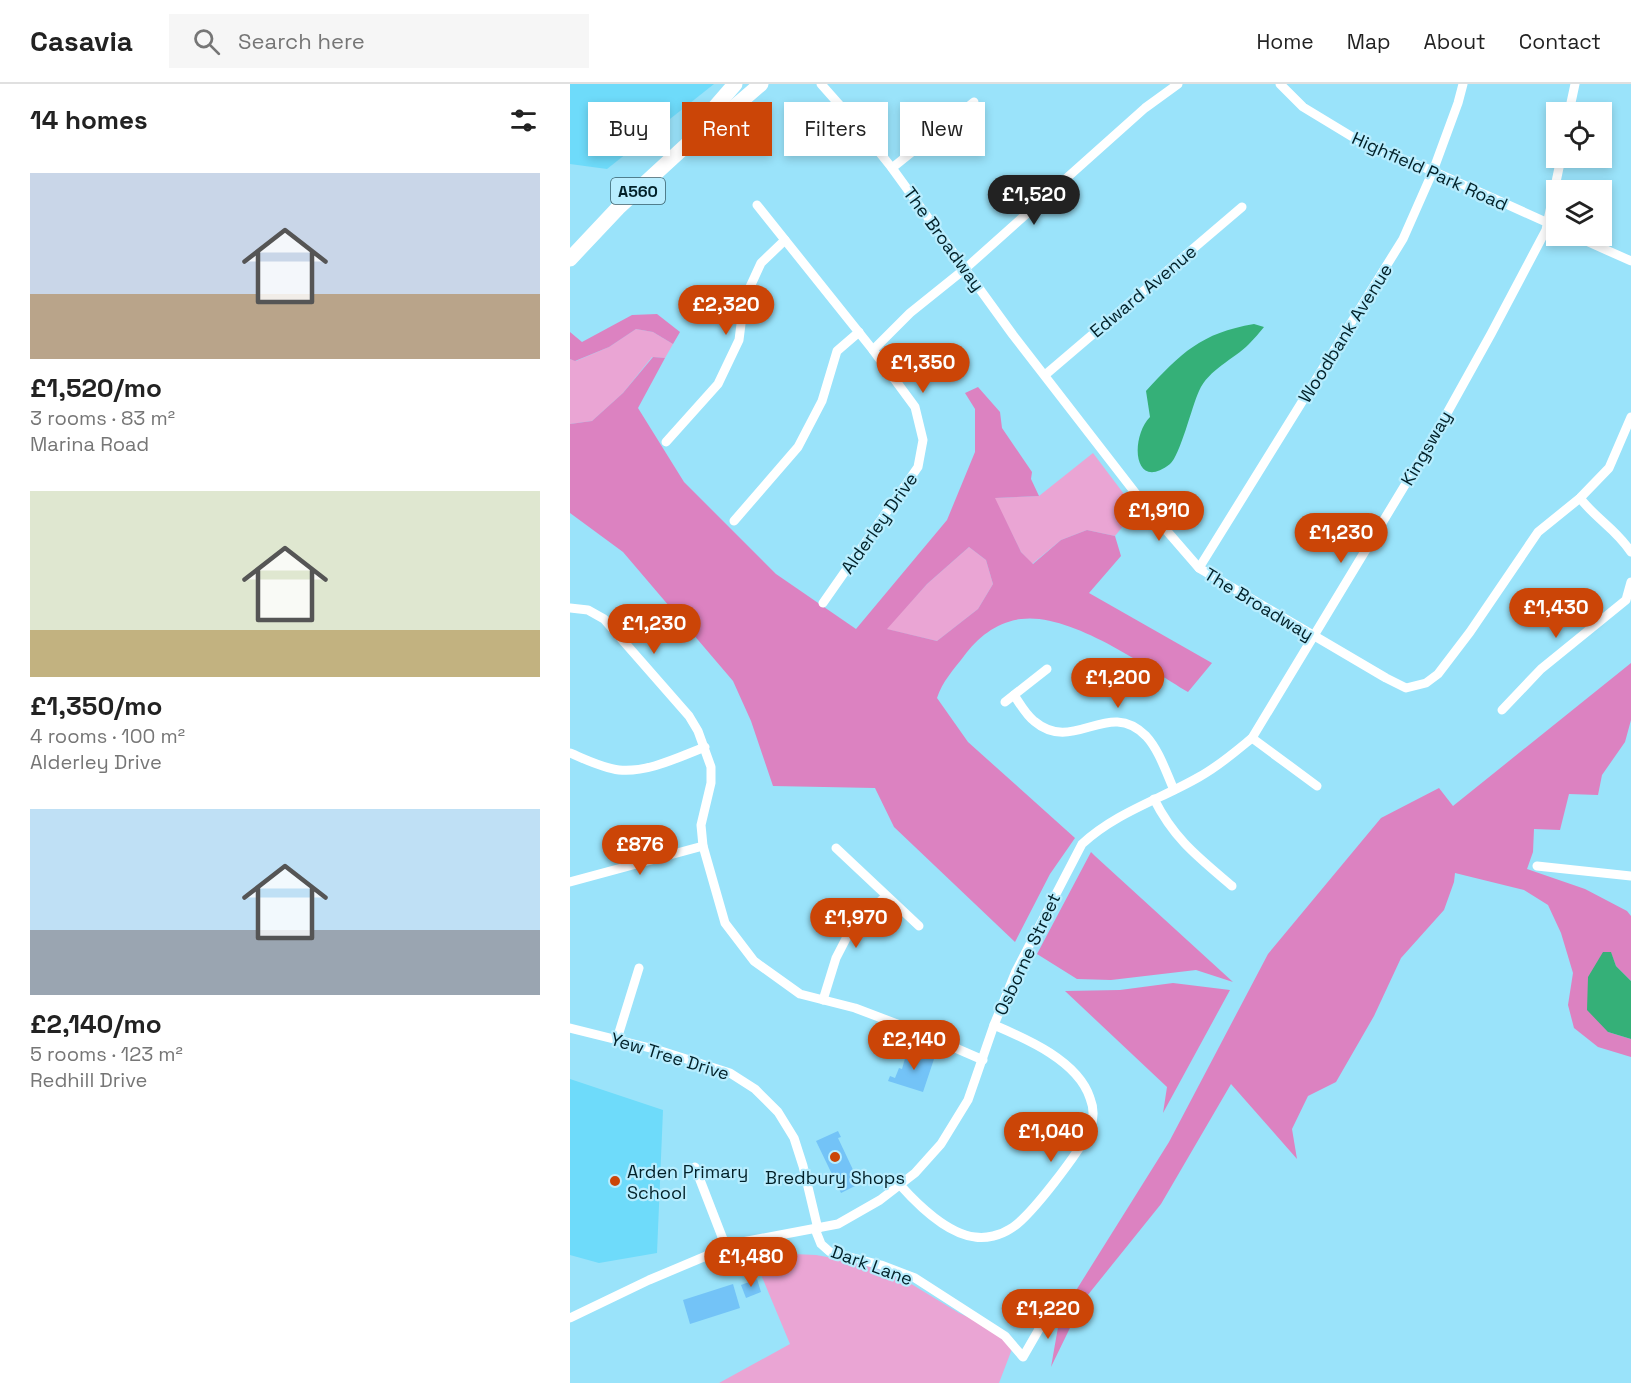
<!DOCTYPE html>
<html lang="en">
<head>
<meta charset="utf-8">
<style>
  :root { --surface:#fff; --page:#f6f6f6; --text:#222; --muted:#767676; --line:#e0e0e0; --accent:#cb4507 }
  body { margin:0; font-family:"Space Grotesk",sans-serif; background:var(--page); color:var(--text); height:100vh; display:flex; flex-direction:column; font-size:22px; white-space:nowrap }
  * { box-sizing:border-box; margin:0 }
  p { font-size:20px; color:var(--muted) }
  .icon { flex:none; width:33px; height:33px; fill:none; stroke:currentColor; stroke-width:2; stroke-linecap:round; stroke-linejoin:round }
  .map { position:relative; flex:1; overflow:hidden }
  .sheet { display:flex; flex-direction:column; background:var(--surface); width:570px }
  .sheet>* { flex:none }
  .banner { position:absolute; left:18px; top:18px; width:570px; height:54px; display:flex; gap:12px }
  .tools { position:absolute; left:976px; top:18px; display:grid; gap:12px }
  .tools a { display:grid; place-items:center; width:66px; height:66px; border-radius:0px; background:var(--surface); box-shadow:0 3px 9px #0003; font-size:30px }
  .price { position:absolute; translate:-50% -51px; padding:0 14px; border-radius:21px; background:var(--accent); color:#fff; font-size:20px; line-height:39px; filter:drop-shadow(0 2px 3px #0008) }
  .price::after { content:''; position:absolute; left:50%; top:36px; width:18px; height:14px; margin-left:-9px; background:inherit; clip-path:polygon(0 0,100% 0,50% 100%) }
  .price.on { background:#222; color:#fff }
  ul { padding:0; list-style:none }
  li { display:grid; align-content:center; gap:12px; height:318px; padding:0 30px }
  li span { display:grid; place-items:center; height:186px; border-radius:0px; color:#555 }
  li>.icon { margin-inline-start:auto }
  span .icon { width:108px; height:108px; fill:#fffc; stroke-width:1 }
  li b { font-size:26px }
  h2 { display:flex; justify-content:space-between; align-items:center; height:72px; padding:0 30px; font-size:26px }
  .tag { padding:0 21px; border-radius:0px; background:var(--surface); box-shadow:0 3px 9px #0003; font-size:21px; line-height:54px }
  .tag.on { background:var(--accent); color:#fff }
  header { display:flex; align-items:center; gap:36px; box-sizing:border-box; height:84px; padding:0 30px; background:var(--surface); border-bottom:2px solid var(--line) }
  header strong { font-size:28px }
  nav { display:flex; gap:33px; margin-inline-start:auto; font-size:21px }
  .search { width:420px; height:54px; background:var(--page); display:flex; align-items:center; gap:15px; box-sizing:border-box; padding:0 21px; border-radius:0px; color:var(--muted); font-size:22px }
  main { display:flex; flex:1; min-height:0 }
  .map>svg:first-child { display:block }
  .built { fill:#6edbfa }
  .green { fill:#eaa5d4 }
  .forest { fill:#dc82c1; fill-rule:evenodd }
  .water { fill:#35b078 }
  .building { fill:#73c3f7 }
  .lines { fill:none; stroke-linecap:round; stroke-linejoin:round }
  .minor { stroke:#fff; stroke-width:9 }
  .primary { stroke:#fff; stroke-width:15 }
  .poi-dot { fill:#cb4507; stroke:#b8edfe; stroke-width:2 }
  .labels { text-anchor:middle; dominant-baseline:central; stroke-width:4.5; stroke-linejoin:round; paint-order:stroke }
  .shield { fill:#b8edfe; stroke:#395e69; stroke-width:1.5 }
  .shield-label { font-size:16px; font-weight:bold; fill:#022129 }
  .street-label { font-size:18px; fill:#022129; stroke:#b8edfe }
  .poi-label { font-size:18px; fill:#022129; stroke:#b8edfe; text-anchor:start }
</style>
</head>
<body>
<header>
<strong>Casavia</strong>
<div class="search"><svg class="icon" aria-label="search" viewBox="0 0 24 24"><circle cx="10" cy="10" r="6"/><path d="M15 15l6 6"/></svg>Search here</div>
<nav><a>Home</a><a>Map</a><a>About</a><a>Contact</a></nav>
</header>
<main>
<section class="sheet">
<h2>14 homes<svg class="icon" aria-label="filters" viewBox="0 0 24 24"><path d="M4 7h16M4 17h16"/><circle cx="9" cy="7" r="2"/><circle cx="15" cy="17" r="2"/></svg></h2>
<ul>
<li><span style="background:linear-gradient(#c9d6e8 65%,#b9a48a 0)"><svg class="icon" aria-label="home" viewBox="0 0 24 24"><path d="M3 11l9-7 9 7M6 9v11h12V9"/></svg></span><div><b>£1,520/mo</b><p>3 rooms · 83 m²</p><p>Marina Road</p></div></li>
<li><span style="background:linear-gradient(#dfe7d0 75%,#c2b280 0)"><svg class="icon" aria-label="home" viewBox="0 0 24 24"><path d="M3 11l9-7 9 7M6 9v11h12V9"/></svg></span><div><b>£1,350/mo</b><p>4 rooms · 100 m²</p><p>Alderley Drive</p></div></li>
<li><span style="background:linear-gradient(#bfe0f5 65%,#9aa5b1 0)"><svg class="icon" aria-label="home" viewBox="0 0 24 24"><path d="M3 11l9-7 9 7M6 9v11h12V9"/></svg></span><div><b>£2,140/mo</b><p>5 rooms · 123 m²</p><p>Redhill Drive</p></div></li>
</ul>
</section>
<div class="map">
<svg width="1061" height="1299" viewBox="0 0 1061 1299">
  <rect width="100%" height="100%" fill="#9ae3fa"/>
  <g class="built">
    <polygon points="0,0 144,0 37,85 0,80"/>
    <polygon points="0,995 93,1026 87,1169 29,1179 0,1171"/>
  </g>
  <g class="green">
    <polygon points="66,245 83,248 103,260 95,274 82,273 53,309 22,337 0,340 0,275 6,277 39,263"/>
    <polygon points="523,369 566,426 545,452 517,446 491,456 462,480 451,468 424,414 469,412"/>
    <polygon points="399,463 416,476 423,500 408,525 367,557 316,545 357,500"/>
    <polygon points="201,1169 246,1171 280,1177 316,1188 338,1198 389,1229 422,1244 442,1265 429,1299 149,1299 220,1260 184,1174"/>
  </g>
  <g class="forest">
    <polygon points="87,230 110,248 103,260 83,248 66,245 39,263 5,277 0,275 0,248 12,258 62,231"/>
    <path d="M83,273L95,274L68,324L114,398L206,490L286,545L377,436L405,368V325L395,309L408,303L430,328L432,344L462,388L461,395L469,412L425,414L451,468L463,480L491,456L517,446L545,452L551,472L519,509L642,579L618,608C577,583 500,528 451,535C427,538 408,553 394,572C384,585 372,598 367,614L398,658L505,754L480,790L445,858L324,743L305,704L203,702L181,637L163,597L53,468L0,429V340L22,337L53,309ZM399,463L416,476L423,500L408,525L367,557L317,545L357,500Z"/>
    <polygon points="1061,579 1061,636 1055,658 1032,691 1028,711 999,710 990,746 964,745 963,768 957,785 1015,805 1057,827 1061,832 1061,897 1046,882 1041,869 1038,948 1061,955 1061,973 1028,963 1004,944 998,921 1003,889 991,849 978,821 954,806 885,789 884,798 874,826 831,874 804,932 766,998 738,1012 722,1045 727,1075 661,1000 591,1120 513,1217 481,1283 490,1232 599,1058 698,870 811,734 869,704 883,722"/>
    <polygon points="521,768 525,772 663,898 626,886 541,896 507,895 467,870"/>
    <polygon points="603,899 660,906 593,1029 597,1003 495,907 550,906"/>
  </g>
  <g class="water">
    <path d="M684,240L694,243C689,249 684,255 679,260C663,276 639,285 629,307C622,322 610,372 600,380C563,409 560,353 580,333L576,307C611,269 631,249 684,240Z"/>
    <polygon points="1033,868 1041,868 1046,882 1061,897 1061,955 1038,948 1017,926 1018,893"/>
  </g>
  <g class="building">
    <polygon points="338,964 364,975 353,1008 318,997 320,992 325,994 329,984 332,985"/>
    <polygon points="268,1047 271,1053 268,1054 285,1090 288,1088 293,1098 271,1109 246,1057"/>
    <polygon points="187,1195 191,1208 176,1214 171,1201"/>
    <polygon points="163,1200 170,1224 120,1240 113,1216"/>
  </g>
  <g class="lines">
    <g class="minor">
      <polyline points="251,0 290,44 322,84 443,251 577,424 629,484 816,594 836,604 856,599 868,590 900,548 968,448 1010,414 1039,384 1061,333"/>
      <polyline points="710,0 733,23 794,60 863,87 987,143"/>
      <polyline points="999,28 1005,0"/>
      <polyline points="322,84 404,18"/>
      <polyline points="187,121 303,266 345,323 353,356 348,383 253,519"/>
      <polyline points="1005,152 1061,177"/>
      <polyline points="303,266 340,229 396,184 575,24 608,0"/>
      <polyline points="475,291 672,123"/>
      <polyline points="96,358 148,300 169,256 174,216 191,179 215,156"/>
      <path d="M1010,414C1026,435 1046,445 1061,468"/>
      <polyline points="164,437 228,363 252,317 267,267 289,248"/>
      <polyline points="629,484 833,155 863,87 888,19 893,0"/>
      <polyline points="0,524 18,526 34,535 119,632 128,647 141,683 141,699 131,741 133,762 155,839 184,877 230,910 285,924 351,949 413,976"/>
      <path d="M444,611C450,620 456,631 464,637C504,671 538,613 576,652C589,666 596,688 604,706"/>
      <polyline points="435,618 477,585"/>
      <polyline points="932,626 971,585 1056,516 1061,498"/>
      <polyline points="682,654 747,702"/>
      <path d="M0,669C15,675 32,684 49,686C77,689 109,673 135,663"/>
      <path d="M584,715C604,755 628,773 662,802"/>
      <polyline points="266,764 349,842"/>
      <polyline points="967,782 1061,792"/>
      <polyline points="0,798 133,762"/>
      <polyline points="253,916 266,874 282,843 316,812"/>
      <polyline points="0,944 88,966 160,989 185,1005 208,1028 224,1054 233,1082 248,1145"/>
      <polyline points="47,955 69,884"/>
      <polyline points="125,1083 156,1163"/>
      <path d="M331,1102C348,1121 378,1150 405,1153C416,1155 431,1151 440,1145C459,1135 511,1066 520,1045C524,1035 524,1024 520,1014C508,977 457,955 424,941"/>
      <polyline points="245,1145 251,1160 260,1168 311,1181 345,1194 435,1252 453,1273 480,1226"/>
      <path d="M0,1234L79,1196L167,1159L268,1140L310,1116L345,1089L371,1060L398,1016L424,941L446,887L512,760C547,728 589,716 629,693C649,682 665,668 682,654L861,358L921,250L976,146L991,74"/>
    </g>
    <g class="primary">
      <polyline points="129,48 140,29 165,0"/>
      <polyline points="0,175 48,124 123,55 147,38 191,0"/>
    </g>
  </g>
  <g class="poi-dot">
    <circle cx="265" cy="1073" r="6"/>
    <circle cx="45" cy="1097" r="6"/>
  </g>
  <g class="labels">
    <rect class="shield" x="41" y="94" width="54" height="26" rx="4.5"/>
    <g class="shield-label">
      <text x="68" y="107">A560</text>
    </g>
    <g class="street-label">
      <text transform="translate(860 87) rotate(24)">Highfield Park Road</text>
      <text transform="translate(374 155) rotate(54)">The Broadway</text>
      <text transform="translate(573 207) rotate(-40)">Edward Avenue</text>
      <text transform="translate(775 249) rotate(-58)">Woodbank Avenue</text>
      <text transform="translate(856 364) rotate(-60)">Kingsway</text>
      <text transform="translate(309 439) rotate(-55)">Alderley Drive</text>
      <text transform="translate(689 520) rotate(31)">The Broadway</text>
      <text transform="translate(457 870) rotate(-65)">Osborne Street</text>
      <text transform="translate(100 972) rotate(17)">Yew Tree Drive</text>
      <text transform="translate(302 1181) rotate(20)">Dark Lane</text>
    </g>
    <g class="poi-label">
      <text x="57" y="1087">Arden Primary<tspan x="57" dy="21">School</tspan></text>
      <text x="265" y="1093" text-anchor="middle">Bredbury Shops</text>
    </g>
  </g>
</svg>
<div class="tools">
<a><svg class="icon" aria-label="locate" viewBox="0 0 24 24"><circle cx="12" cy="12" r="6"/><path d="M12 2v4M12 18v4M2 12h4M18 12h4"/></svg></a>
<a><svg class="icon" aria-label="layers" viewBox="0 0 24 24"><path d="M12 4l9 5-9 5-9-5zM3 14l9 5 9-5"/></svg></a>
</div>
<b class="price on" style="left:464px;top:142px">£1,520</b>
<b class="price" style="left:156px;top:252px">£2,320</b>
<b class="price" style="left:353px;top:310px">£1,350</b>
<b class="price" style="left:589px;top:458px">£1,910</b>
<b class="price" style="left:771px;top:480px">£1,230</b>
<b class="price" style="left:986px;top:555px">£1,430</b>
<b class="price" style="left:84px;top:571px">£1,230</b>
<b class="price" style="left:548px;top:625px">£1,200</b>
<b class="price" style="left:70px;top:792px">£876</b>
<b class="price" style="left:286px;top:865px">£1,970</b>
<b class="price" style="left:344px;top:987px">£2,140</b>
<b class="price" style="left:481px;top:1079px">£1,040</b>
<b class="price" style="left:181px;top:1204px">£1,480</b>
<b class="price" style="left:478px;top:1256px">£1,220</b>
<div class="banner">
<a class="tag">Buy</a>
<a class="tag on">Rent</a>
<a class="tag">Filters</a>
<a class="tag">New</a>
</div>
</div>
</main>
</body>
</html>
